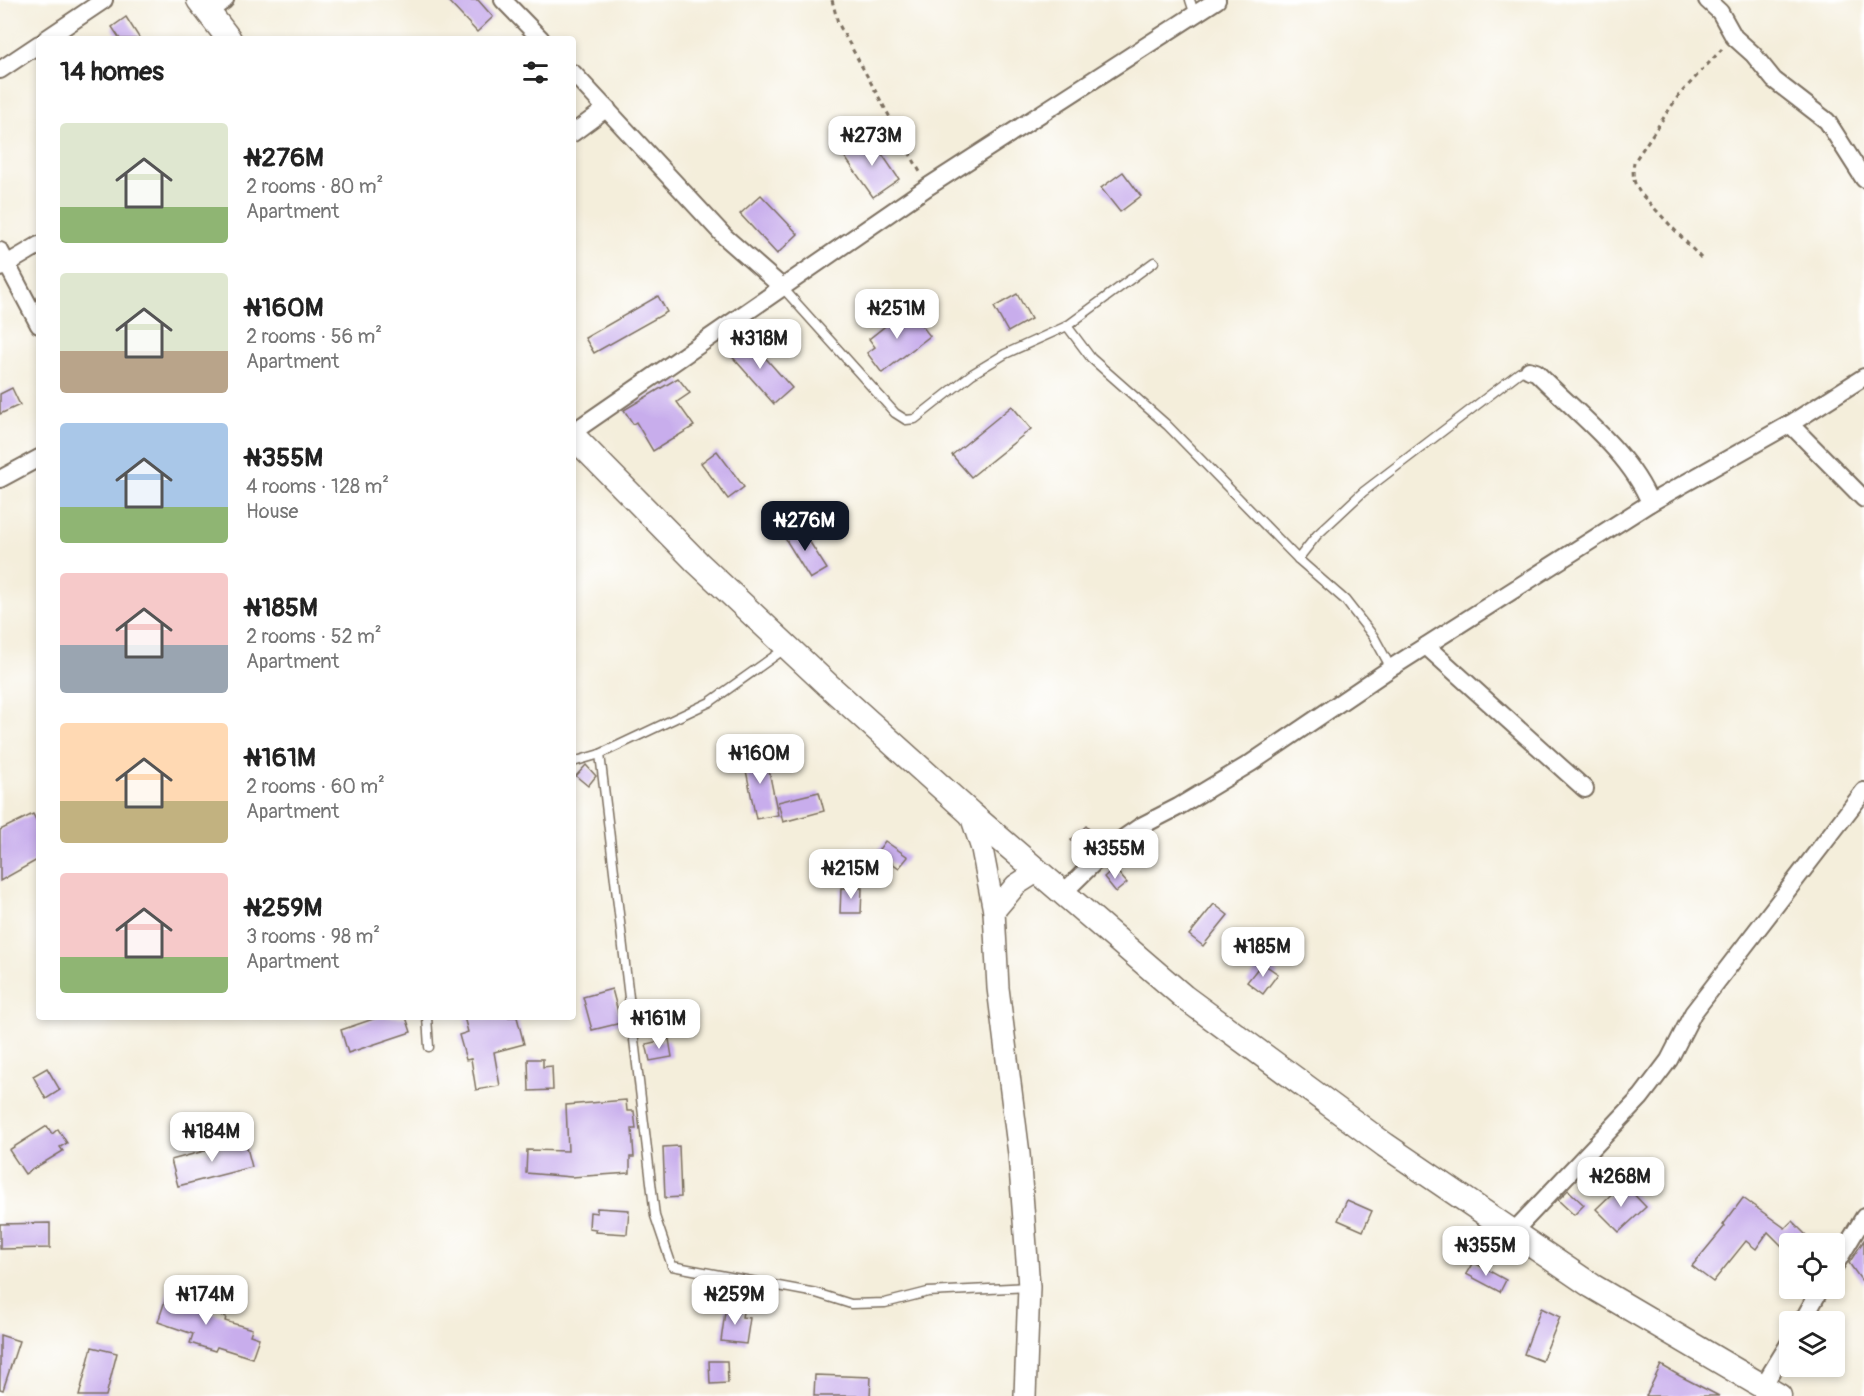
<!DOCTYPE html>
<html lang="en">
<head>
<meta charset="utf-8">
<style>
  :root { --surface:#fff; --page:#f2f2f2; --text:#222; --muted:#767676; --accent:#111827 }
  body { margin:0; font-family:Pangolin,sans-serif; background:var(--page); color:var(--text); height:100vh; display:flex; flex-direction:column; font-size:22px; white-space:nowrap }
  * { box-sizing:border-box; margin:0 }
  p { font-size:20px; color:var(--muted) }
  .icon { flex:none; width:33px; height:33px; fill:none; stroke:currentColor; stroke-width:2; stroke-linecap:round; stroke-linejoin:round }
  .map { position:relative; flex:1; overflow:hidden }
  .side { position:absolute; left:36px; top:36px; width:540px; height:984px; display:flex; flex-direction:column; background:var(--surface); border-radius:6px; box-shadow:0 3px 9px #0003 }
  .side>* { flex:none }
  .controls { position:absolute; left:1779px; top:1233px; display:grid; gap:12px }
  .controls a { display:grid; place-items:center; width:66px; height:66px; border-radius:6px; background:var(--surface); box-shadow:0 3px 9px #0003; font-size:30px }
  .price { position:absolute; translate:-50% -51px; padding:0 14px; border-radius:12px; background:#fff; color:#222; font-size:20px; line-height:39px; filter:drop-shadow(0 2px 3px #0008) }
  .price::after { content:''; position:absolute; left:50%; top:36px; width:18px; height:14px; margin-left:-9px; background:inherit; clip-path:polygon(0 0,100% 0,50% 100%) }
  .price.on { background:var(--accent); color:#fff }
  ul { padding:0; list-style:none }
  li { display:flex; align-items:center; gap:18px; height:150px; padding:0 24px }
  li span { display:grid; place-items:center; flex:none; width:168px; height:120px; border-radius:6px; color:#555 }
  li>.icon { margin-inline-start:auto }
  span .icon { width:72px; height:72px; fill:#fffc; stroke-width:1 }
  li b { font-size:26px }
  h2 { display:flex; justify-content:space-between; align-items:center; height:72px; padding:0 24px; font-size:26px }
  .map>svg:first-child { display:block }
  .building { fill:#c8adec }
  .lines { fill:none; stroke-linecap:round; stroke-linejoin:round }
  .service-casing { stroke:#7c6f60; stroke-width:11 }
  .minor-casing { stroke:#7c6f60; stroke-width:20 }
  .tertiary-casing { stroke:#7c6f60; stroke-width:24 }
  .secondary-casing { stroke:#7c6f60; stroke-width:27 }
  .path { stroke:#7c6f60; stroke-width:3; stroke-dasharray:4.5 4.5; stroke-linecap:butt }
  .service { stroke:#fff; stroke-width:8 }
  .minor { stroke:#fff; stroke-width:16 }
  .tertiary { stroke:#fff; stroke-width:21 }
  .secondary { stroke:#fff; stroke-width:24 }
</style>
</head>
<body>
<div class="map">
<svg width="1864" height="1396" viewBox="0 0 1864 1396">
  <rect width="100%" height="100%" fill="#fff"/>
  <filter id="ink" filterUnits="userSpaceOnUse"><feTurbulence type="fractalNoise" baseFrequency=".0167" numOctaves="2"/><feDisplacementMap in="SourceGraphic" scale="12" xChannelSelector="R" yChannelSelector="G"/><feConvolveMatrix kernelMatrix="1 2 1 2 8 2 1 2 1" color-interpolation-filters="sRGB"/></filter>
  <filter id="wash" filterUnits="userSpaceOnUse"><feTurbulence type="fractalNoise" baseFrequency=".008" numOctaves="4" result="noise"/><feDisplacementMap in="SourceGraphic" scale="24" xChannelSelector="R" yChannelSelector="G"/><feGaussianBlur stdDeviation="1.35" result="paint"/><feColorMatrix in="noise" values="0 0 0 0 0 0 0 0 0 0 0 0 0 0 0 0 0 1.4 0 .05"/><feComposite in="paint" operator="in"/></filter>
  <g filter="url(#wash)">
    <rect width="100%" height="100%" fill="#f4eedb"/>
    <g id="blocks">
      <g class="building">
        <polygon points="447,0 478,0 493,17 477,32"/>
        <polygon points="126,17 140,39 120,39 112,27"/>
        <polygon points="871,138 899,179 873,197 844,156"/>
        <polygon points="1123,172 1141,196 1120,212 1101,188"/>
        <polygon points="761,195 798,234 777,254 740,214"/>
        <polygon points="1017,294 1031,319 1008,332 994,307"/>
        <polygon points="658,296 667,312 594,353 585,338"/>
        <polygon points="908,308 930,336 882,373 867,353 875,347 869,339"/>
        <polygon points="746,336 792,388 774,404 728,352"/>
        <polygon points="678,378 690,393 677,402 694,426 653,451 636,422 633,424 624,410"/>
        <polygon points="12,388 20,405 0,414 0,394"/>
        <polygon points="1012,406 1031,429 971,477 952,455"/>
        <polygon points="717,451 744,487 728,499 701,463"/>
        <polygon points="799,525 827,569 810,579 783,535"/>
        <polygon points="765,752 778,815 756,819 743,756"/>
        <polygon points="586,765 596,776 588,786 576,776"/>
        <polygon points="819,792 824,811 783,822 778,802"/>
        <polygon points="33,814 39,826 39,859 0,881 0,830"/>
        <polygon points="1086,826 1099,840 1083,853 1071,840"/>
        <polygon points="885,841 908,857 899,868 877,852"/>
        <polygon points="1114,868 1127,883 1116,892 1104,877"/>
        <polygon points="841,888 862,888 861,913 840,913"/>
        <polygon points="1214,904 1228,915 1203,946 1189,935"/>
        <polygon points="1262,963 1278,974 1263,994 1247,982"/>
        <polygon points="612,989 621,1023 592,1030 583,997"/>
        <polygon points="379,1017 406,1017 411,1032 348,1053 341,1030"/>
        <polygon points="464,1017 517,1017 524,1044 494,1052 500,1086 476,1090 471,1059 466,1060 459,1035 468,1032"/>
        <polygon points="669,1039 672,1057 650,1061 646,1044"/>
        <polygon points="528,1059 543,1059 543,1067 552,1066 553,1090 529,1091"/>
        <polygon points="47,1068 60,1090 46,1099 33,1076"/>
        <polygon points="626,1100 627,1111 634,1111 636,1129 632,1129 634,1157 630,1157 630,1173 571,1177 526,1173 527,1150 568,1151 566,1105"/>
        <polygon points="47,1126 52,1134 58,1129 67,1143 60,1147 63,1151 25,1174 9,1150"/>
        <polygon points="245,1140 252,1167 178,1186 171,1160"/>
        <polygon points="679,1146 681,1197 665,1198 663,1147"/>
        <polygon points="1623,1183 1646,1207 1619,1232 1596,1209"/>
        <polygon points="1568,1190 1584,1205 1574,1215 1558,1200"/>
        <polygon points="1743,1198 1785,1228 1792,1221 1815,1244 1790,1244 1790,1254 1768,1232 1756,1249 1746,1241 1713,1282 1692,1266 1725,1226 1723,1225"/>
        <polygon points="1347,1200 1372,1211 1363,1231 1338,1220"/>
        <polygon points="597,1208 629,1210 627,1234 595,1232 596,1229 589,1228 590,1212 597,1213"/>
        <polygon points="50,1223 50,1248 0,1249 0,1224"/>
        <polygon points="1864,1240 1864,1284 1849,1263"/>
        <polygon points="1473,1262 1506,1280 1500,1292 1466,1274"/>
        <polygon points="169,1288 191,1296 188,1305 226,1317 225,1321 252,1329 250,1335 259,1338 252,1358 217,1347 215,1351 190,1343 193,1334 158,1322"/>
        <polygon points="726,1305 744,1307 742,1317 750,1318 746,1344 721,1341"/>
        <polygon points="1541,1308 1560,1317 1542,1361 1524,1354"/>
        <polygon points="0,1335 19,1341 3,1390 0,1389"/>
        <polygon points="92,1347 117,1353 106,1396 79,1396"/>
        <polygon points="709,1361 727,1361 728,1383 710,1384"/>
        <polygon points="1661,1365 1680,1376 1719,1396 1646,1396"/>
        <polygon points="815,1375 871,1377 870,1396 814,1396"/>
      </g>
    </g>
  </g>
  <g filter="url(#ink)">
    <use href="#blocks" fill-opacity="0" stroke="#7c6f60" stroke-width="1.5"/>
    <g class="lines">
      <defs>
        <g id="service">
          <polyline points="1190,0 1195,15"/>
          <polyline points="782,287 895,413 906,420 915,419 972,374 1005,354 1067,326 1091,358 1167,425 1298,559 1345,600 1374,637 1391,668"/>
          <polyline points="1067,326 1154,262"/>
          <polyline points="1298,559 1317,535 1363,492 1520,372 1529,370"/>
          <polyline points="600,754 655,1216 672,1266 816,1293 851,1304 885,1303 928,1292 1029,1287"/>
          <polyline points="573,762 600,754 710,702 786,648"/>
          <polyline points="427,1017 429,1047"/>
        </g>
        <g id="minor">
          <polyline points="503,0 541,39"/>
          <polyline points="1707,0 1720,12 1734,37 1753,54 1774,80 1827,121 1864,179"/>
          <polyline points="208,12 225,0"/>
          <polyline points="46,39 104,0"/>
          <polyline points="0,70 39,44"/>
          <polyline points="573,73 725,237 782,287"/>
          <polyline points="573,133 607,108"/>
          <polyline points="0,251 39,325"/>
          <polyline points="0,268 39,245"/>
          <path d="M1529,370L1536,372C1574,411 1630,452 1650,503"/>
          <polyline points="1790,424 1864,499"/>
          <polyline points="573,432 929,186 1217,0"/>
          <polyline points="0,479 39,458"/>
          <polyline points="1426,646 1585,789"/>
          <polyline points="1062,894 1109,848 1141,826 1178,807 1251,763 1391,668 1650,503 1790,424 1864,377"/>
          <polyline points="1513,1232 1641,1097 1669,1060 1693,1013 1864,791"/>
          <polyline points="1834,1267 1864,1217"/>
          <polyline points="1802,1322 1821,1288"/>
          <polyline points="1763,1386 1790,1342"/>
        </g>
        <g id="tertiary">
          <polyline points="970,813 982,849 994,911 998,988 1019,1154 1029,1287 1025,1396"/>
          <polyline points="994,911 1016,885 1038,871"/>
        </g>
        <g id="secondary">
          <polyline points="199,0 229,39"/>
          <polyline points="573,436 698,563 829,686 970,813 1184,997 1385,1145 1592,1286 1779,1396"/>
        </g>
      </defs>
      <use href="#service" class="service-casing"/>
      <use href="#minor" class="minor-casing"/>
      <use href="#tertiary" class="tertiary-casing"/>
      <use href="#secondary" class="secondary-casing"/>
      <g class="path">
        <polyline points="832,0 838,23 920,172"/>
        <path d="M1701,258L1641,194C1633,183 1632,175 1634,162L1679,95L1722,49"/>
      </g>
      <use href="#service" class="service"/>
      <use href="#minor" class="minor"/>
      <use href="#tertiary" class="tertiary"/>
      <use href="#secondary" class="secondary"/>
    </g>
  </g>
</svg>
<div class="controls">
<a><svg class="icon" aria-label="locate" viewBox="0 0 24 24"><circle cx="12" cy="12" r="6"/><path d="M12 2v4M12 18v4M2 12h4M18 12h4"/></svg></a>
<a><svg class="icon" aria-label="layers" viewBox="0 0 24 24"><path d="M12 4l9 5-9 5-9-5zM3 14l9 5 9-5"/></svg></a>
</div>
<b class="price" style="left:872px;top:167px">₦273M</b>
<b class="price" style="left:897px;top:340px">₦251M</b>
<b class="price" style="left:760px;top:370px">₦318M</b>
<b class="price on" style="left:805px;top:552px">₦276M</b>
<b class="price" style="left:760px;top:785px">₦160M</b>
<b class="price" style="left:1115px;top:880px">₦355M</b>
<b class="price" style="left:851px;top:900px">₦215M</b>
<b class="price" style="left:1263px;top:978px">₦185M</b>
<b class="price" style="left:659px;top:1050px">₦161M</b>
<b class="price" style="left:212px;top:1163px">₦184M</b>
<b class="price" style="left:1621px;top:1208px">₦268M</b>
<b class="price" style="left:1486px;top:1277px">₦355M</b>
<b class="price" style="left:206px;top:1326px">₦174M</b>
<b class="price" style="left:735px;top:1326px">₦259M</b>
<section class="side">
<h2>14 homes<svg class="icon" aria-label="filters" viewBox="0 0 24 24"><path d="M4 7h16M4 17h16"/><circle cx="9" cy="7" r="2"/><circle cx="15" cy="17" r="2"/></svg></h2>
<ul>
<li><span style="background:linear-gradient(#dfe7d0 70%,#8fb573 0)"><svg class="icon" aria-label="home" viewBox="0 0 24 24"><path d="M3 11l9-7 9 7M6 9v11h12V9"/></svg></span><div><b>₦276M</b><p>2 rooms · 80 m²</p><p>Apartment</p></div></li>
<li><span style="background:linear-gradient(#dfe7d0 65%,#b9a48a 0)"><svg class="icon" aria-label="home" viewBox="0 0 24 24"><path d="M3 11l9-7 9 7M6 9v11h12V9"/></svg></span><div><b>₦160M</b><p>2 rooms · 56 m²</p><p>Apartment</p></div></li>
<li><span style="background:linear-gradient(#a9c7e8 70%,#8fb573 0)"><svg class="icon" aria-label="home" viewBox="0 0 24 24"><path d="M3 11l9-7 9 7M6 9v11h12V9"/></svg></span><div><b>₦355M</b><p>4 rooms · 128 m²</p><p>House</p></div></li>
<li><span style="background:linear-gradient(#f6c9c9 60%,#9aa5b1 0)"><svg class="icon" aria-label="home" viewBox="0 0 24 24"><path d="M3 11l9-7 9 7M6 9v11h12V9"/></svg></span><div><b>₦185M</b><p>2 rooms · 52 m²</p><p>Apartment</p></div></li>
<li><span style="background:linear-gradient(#ffd9b3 65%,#c2b280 0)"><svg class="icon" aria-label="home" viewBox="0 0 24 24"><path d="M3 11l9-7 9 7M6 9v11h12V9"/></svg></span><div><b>₦161M</b><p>2 rooms · 60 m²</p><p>Apartment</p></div></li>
<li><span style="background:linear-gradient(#f6c9c9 70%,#8fb573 0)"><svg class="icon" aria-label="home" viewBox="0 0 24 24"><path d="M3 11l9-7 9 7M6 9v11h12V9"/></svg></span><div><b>₦259M</b><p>3 rooms · 98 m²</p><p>Apartment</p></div></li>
</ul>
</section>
</div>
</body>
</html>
